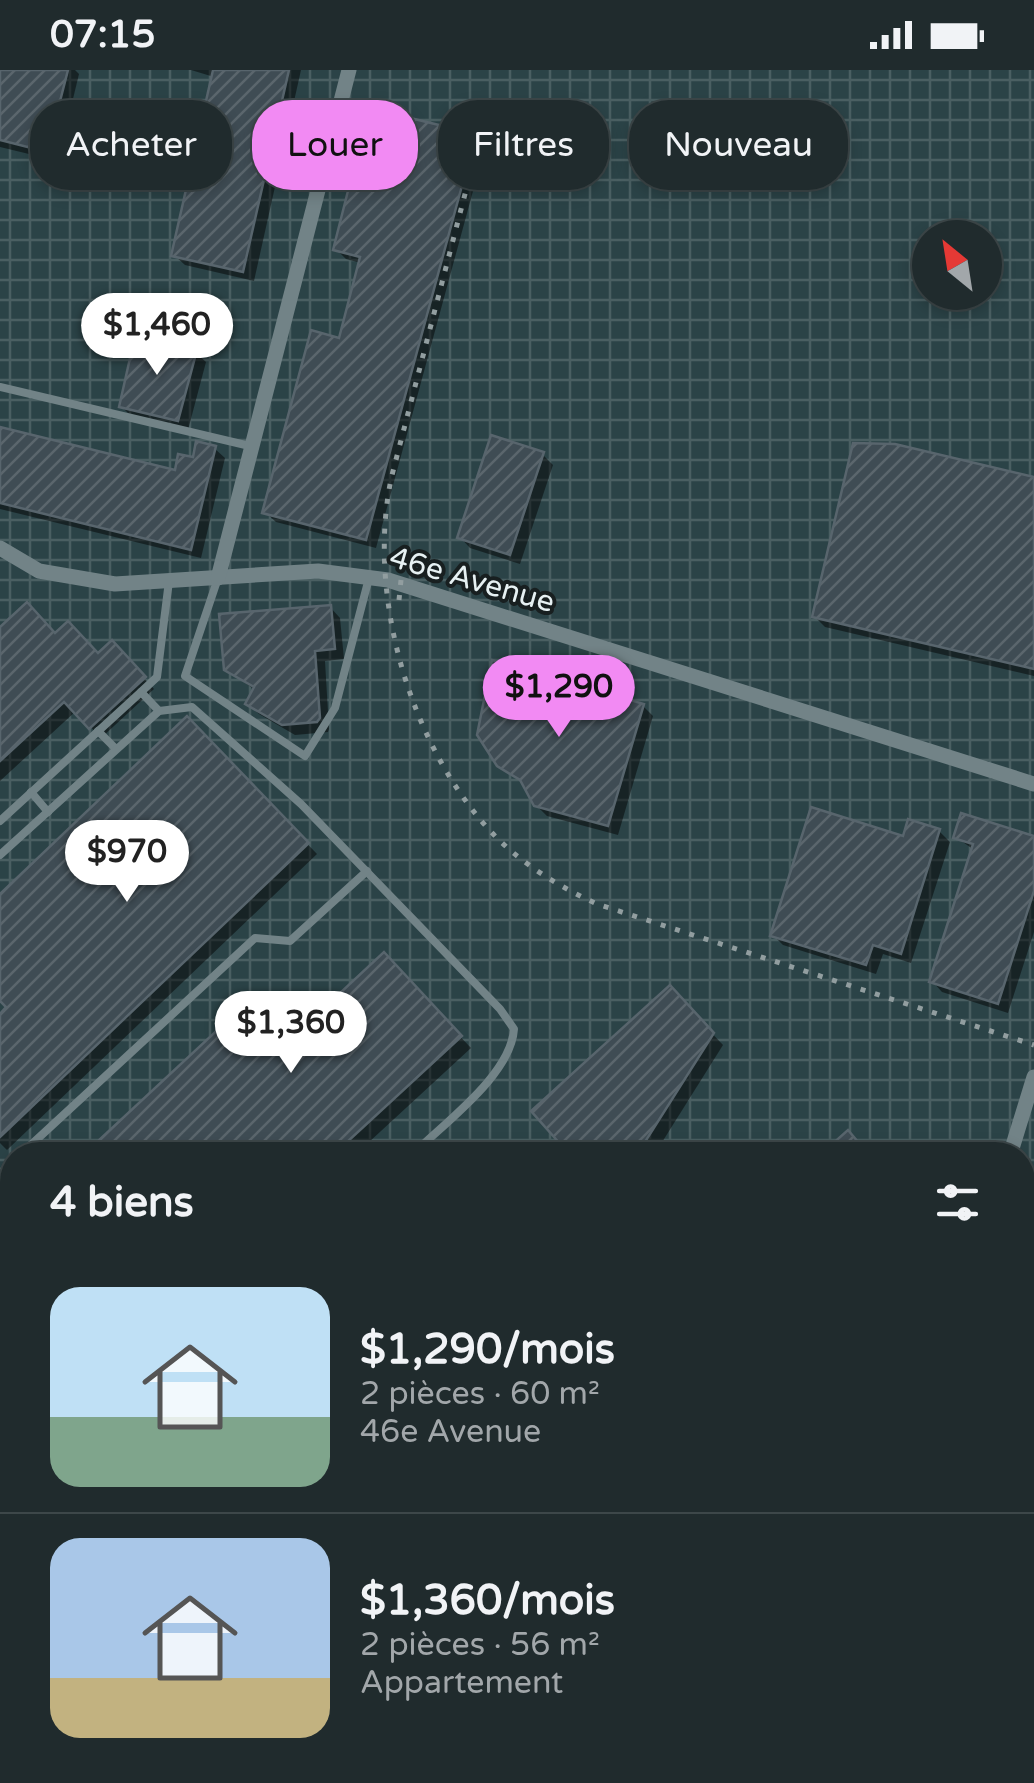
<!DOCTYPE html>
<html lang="fr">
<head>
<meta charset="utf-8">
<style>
  :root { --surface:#202b2d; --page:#283335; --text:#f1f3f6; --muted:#a2a7aa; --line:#3d4749; --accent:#f28af3 }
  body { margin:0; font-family:"Varela Round",sans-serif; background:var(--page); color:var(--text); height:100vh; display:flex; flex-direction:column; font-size:38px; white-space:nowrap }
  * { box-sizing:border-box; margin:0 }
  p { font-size:32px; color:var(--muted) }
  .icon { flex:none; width:55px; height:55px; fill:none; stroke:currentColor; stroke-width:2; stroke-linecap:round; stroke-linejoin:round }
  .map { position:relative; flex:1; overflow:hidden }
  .sheet { position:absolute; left:0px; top:1072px; width:1035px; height:642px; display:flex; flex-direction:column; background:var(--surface); border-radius:40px 40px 0 0; box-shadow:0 5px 15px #0003,0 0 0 2px var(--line) }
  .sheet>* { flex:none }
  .top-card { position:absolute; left:30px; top:30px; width:975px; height:90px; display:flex; gap:20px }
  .needle { width:65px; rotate:330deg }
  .fabs { position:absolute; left:912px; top:150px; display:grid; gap:20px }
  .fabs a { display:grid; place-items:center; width:90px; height:90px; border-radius:50%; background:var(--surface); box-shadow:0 5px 15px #0003,0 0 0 2px var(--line); font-size:50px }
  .price { position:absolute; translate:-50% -85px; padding:0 22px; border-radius:35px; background:#fff; color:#222; font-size:32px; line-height:65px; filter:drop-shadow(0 2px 5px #0008) }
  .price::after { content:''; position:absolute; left:50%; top:60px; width:30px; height:22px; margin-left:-15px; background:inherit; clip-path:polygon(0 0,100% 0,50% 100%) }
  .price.on { background:var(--accent); color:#111 }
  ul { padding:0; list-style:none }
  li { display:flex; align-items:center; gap:30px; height:250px; padding:0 50px }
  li+li { border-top:2px solid var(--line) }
  li span { display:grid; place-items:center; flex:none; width:280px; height:200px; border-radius:30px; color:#555 }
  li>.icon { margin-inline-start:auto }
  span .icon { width:120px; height:120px; fill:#fffc; stroke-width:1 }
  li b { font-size:42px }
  h2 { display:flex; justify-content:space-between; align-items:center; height:120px; padding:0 50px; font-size:42px }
  .tag { padding:0 35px; border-radius:40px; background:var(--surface); box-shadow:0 5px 15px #0003,0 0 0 2px var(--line); font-size:35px; line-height:90px }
  .tag.on { background:var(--accent); color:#111 }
  .status { display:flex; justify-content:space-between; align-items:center; height:70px; padding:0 50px; background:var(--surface); direction:ltr }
  .status svg { height:28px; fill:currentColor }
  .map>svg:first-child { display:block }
  .industrial { fill:url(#industrial-grid); fill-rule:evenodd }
  .shadow { fill:#0007 }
  .building { fill:url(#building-hatch); stroke:#58656d; stroke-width:2.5 }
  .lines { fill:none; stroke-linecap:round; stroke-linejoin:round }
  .lane { stroke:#728387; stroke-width:8 }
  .street { stroke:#728387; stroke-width:15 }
  .rail { stroke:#929ea0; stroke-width:5; stroke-dasharray:5 10; stroke-linecap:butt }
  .labels { text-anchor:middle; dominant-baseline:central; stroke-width:8; stroke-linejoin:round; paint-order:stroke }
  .street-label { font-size:30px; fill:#e7f1f3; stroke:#181f20 }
</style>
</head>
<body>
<div class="status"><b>07:15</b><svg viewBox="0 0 49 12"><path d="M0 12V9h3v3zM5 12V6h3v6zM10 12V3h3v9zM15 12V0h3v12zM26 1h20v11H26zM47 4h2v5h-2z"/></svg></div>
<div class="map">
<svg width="1034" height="1713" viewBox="0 0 1034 1713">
  <defs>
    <pattern id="industrial-grid" width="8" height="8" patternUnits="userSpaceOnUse" patternTransform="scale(2.5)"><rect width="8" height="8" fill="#2b4347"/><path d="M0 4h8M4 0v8" fill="none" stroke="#4a5f62"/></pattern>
    <pattern id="building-hatch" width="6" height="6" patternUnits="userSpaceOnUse" patternTransform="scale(2.5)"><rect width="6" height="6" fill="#3f4c54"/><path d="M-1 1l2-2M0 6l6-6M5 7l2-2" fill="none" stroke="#5b666d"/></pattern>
  </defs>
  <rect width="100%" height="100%" fill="#2a393c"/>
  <path class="industrial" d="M0,0H1034V1713H0ZM930,168H985V222H930ZM12,1085H1022V1702H12Z"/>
  <g class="shadow">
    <polygon points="0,0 75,0 79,4 58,91 0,77"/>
    <polygon points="191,0 301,0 254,211 185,195 174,185 214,7"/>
    <polygon points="475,66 485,77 376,478 276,452 265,442 341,271 361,193 346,189 336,179"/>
    <polygon points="195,282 206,292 188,360 132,347 122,337"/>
    <polygon points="0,359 177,403 214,378 225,388 201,488 0,439"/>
    <polygon points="542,384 553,395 520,494 470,478 460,467"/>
    <polygon points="1034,410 1034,606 825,557 814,546"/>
    <polygon points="330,537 340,548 344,589 325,591 329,659 328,662 295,665 259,644 248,634 255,620 226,599"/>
    <polygon points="0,560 55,566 98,586 112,574 154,619 101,668 76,641 0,711"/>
    <polygon points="643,636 653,646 618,765 547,746 536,735 525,715 499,694"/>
    <polygon points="187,649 317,784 7,1080 0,1073 0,947 10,938 0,928 0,827"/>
    <polygon points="939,761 950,772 911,893 883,884 876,904 783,875 773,865 905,769"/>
    <polygon points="956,767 1034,769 1034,862 1008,943 942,922 932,911 974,780"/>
    <polygon points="384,886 471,978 355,1085 86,1085 292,971"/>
    <polygon points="670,919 723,975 654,1085 574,1085"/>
    <polygon points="1022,1469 1034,1483 1034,1624 1022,1634"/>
    <polygon points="0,1574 12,1587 12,1702 119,1702 129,1713 0,1713"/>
    <polygon points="1034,1652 1034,1713 959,1713 972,1702 1022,1702"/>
    <polygon points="257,1702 417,1702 422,1708 417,1713 267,1713"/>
    <polygon points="688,1702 707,1702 718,1713 677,1713"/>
    <polygon points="754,1702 843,1702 832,1713 743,1713"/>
  </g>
  <g class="building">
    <polygon points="0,0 68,0 47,82 0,70"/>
    <polygon points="213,0 289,0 243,202 171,186"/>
    <polygon points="369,38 476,64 366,470 262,443 311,260 339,268 360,187 333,180"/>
    <polygon points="135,266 197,280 178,351 119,337"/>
    <polygon points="0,357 175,400 178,384 193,387 196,371 216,376 191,480 0,433"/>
    <polygon points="491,365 544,382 510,485 457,468"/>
    <polygon points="853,373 895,374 1034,407 1034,599 812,547"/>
    <polygon points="27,532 55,563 68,551 98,583 112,570 146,607 89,659 64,632 0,691 0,557"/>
    <polygon points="331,535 335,579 315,581 320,648 317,652 282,655 245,634 254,617 224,600 219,544"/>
    <polygon points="492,590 644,634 608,756 534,736 520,710 497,696 477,665"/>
    <polygon points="187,646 309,773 0,1067 0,944 6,937 0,931 0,824"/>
    <polygon points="811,737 903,766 908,749 940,759 901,884 873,875 866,895 770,866"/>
    <polygon points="961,743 1034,766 1034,821 998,934 929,912 973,774 953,768"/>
    <polygon points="384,882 462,966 333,1085 83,1085 254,926 292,968"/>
    <polygon points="670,915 714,963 643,1075 652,1085 570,1085 531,1041"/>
    <polygon points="848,1060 869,1085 820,1085"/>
    <polygon points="12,1378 12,1461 0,1446 0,1388"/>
    <polygon points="1022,1467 1034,1482 1034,1605 1022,1615"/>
    <polygon points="0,1571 12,1584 12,1713 0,1713"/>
    <polygon points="1034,1649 1034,1713 1022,1713 1022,1658"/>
  </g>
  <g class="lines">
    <g class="lane">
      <polyline points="0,317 254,377"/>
      <polyline points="218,508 185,606 305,686 335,638 369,508"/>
      <polyline points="141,622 157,607 169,511"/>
      <path d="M159,641L192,637L301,734L500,939L514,959C511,1005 444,1053 412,1085"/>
      <polyline points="98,661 116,679"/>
      <polyline points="31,722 48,742"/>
      <polyline points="0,751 141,622 159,641 0,785"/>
      <polyline points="20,1085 255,868 290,871 367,801"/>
      <polyline points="0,1104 12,1092"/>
      <polyline points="0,1214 9,1223"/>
    </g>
    <g class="street">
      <polyline points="0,478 39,501 115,514 318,501 388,510 1034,714"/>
      <polyline points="218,508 349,0"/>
      <polyline points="1010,1085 1034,1007"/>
      <polyline points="0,1150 12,1163"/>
      <polyline points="1022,1364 1034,1379"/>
      <polyline points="510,1702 520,1713"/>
      <polyline points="450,1713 461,1702"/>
    </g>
    <g class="rail">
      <path d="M484,51L392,405C365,524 411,680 496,767C525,796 560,817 597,834L1034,975"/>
      <polyline points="399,530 403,490"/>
    </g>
  </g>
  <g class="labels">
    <g class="street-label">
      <text transform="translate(472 510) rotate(16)">46e Avenue</text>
    </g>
  </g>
</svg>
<div class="fabs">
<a><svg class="needle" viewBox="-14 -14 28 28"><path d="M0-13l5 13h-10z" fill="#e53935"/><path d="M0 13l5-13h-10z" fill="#a2a7aa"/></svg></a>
</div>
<b class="price" style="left:157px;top:308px">$1,460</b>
<b class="price on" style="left:559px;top:670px">$1,290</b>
<b class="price" style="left:127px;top:835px">$970</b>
<b class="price" style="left:291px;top:1006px">$1,360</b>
<div class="top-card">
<a class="tag">Acheter</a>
<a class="tag on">Louer</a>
<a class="tag">Filtres</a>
<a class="tag">Nouveau</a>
</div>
<section class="sheet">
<h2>4 biens<svg class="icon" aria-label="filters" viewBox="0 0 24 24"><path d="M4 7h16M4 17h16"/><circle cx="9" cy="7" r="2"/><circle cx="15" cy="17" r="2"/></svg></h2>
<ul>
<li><span style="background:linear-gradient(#bfe0f5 65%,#7fa58c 0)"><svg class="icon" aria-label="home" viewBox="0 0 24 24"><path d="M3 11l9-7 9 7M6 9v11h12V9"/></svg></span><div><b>$1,290/mois</b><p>2 pièces · 60 m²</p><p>46e Avenue</p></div></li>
<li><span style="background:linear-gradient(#a9c7e8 70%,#c2b280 0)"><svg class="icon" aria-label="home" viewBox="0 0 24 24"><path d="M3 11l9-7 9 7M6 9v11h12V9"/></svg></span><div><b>$1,360/mois</b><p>2 pièces · 56 m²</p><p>Appartement</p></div></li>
</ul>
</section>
</div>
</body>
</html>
